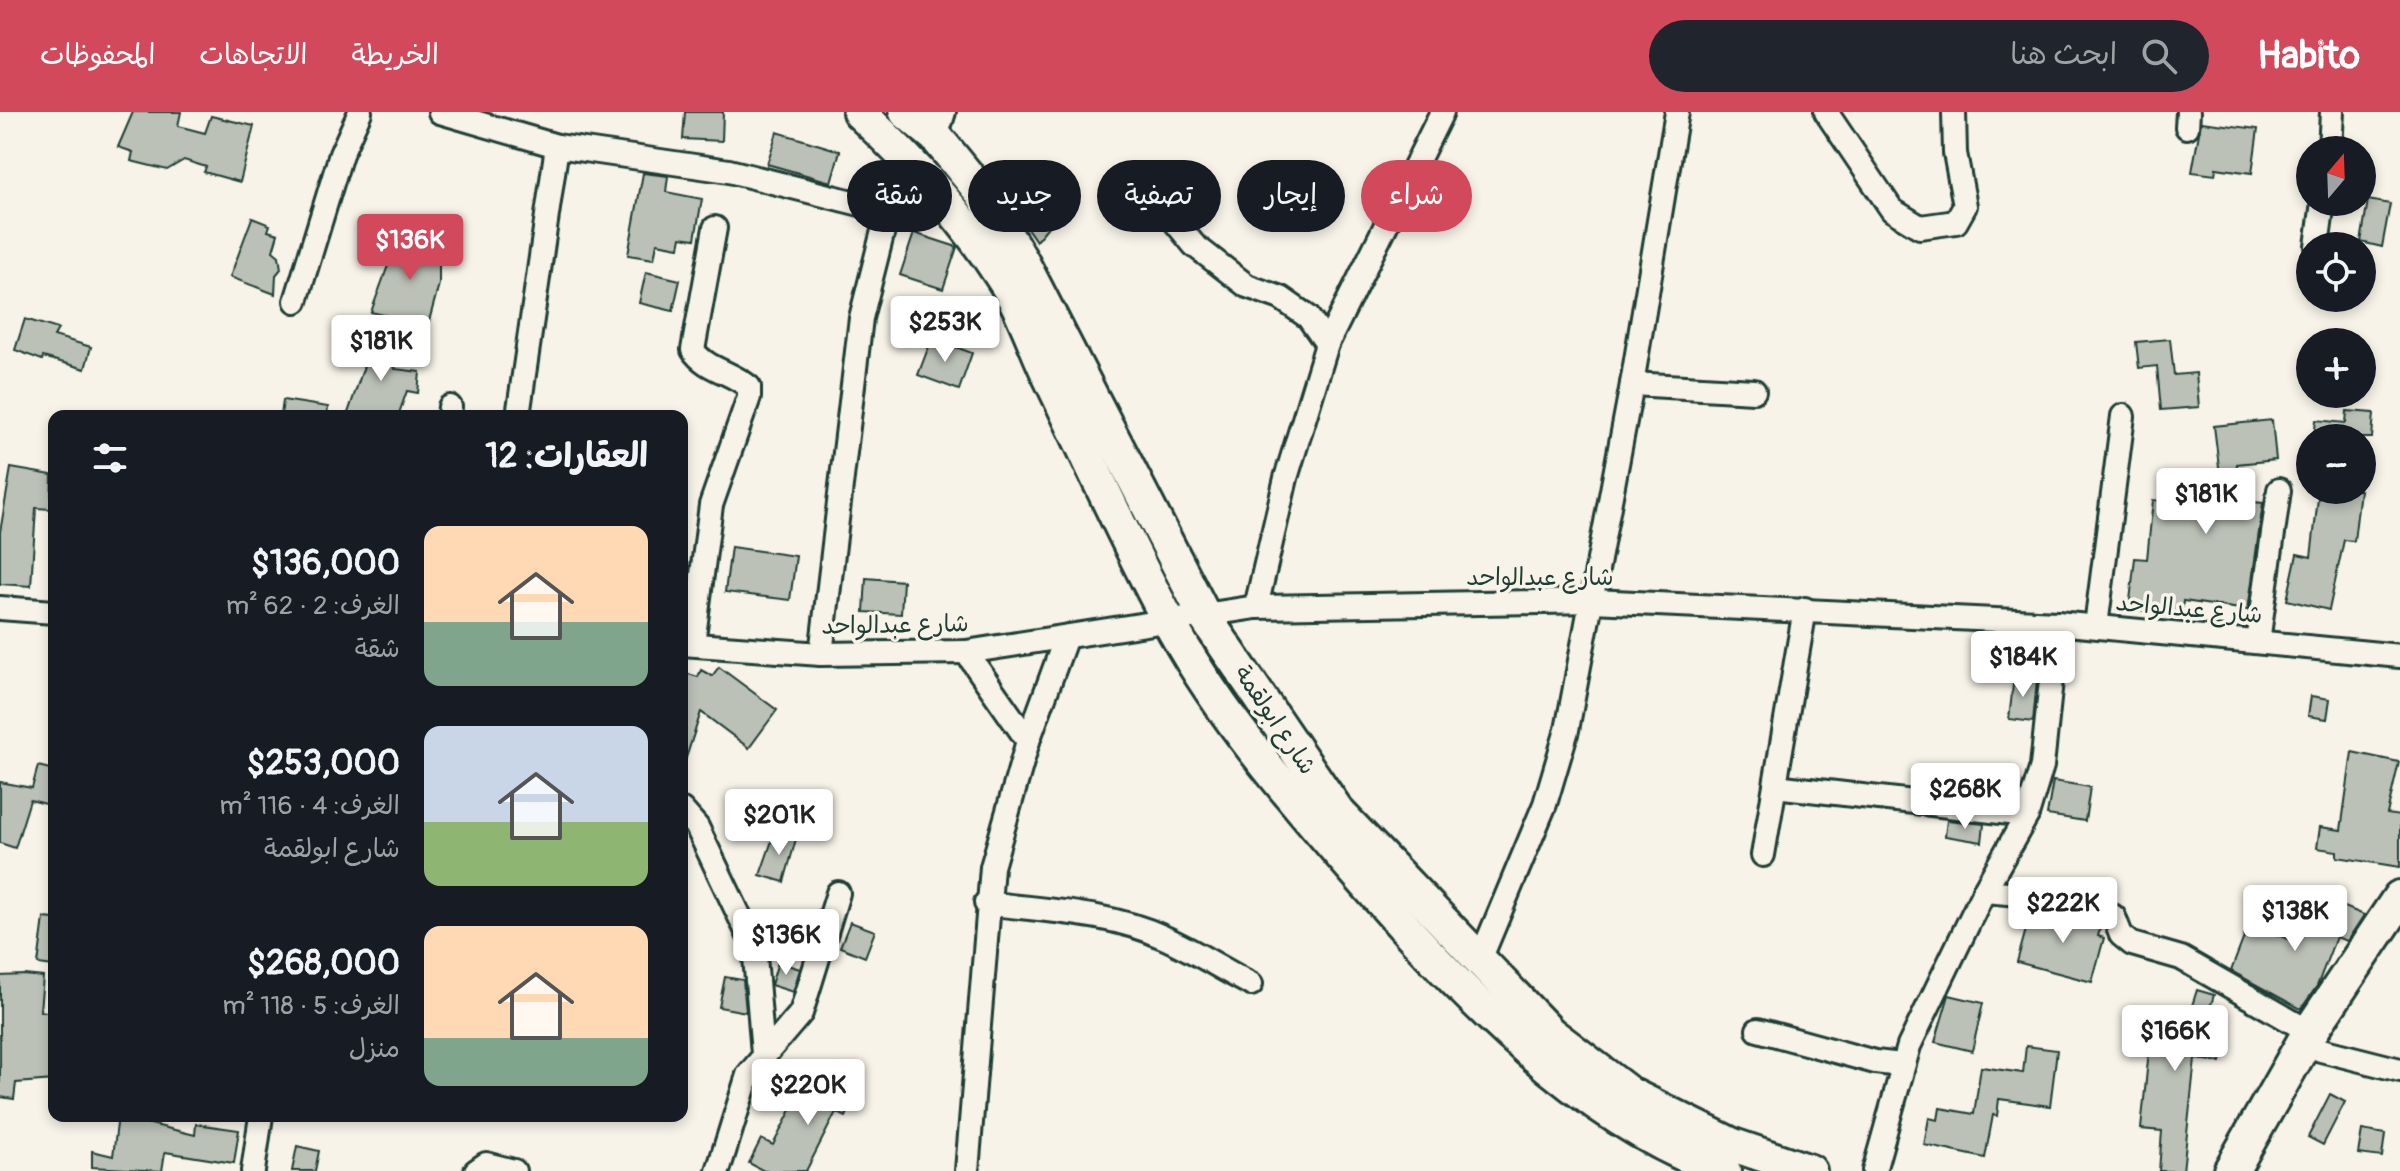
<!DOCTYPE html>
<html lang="ar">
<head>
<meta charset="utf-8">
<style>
  :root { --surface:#171b24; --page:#20242c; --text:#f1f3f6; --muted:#9ea1a6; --accent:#d1495b }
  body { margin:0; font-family:Pangolin,"Playpen Sans Arabic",sans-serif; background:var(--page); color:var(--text); direction:rtl; height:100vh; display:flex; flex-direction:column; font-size:30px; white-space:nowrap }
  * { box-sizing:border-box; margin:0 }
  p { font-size:26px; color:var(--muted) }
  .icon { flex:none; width:44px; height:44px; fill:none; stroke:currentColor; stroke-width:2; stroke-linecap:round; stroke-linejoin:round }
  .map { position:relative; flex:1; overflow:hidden; direction:ltr }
  .drawer { position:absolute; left:48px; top:298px; width:640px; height:712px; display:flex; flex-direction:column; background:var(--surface); border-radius:16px; box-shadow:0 4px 12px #0003; direction:rtl }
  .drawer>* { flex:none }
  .banner { position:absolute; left:712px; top:48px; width:760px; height:72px; direction:rtl; display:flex; gap:16px }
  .needle { width:52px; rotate:19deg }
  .controls { position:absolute; left:2296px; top:24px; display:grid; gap:16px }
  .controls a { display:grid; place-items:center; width:80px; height:80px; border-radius:50%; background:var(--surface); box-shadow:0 4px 12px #0003; font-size:40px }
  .price { position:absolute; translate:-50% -68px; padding:0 18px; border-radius:8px; background:#fff; color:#222; font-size:26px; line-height:52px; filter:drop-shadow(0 2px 4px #0008) }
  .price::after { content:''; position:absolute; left:50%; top:48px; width:24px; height:18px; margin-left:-12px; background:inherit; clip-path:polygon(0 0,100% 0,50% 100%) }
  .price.active { background:var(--accent); color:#fff }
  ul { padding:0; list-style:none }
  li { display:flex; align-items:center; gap:24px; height:200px; padding:0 40px }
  li span { display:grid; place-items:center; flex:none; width:224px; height:160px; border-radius:16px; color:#555 }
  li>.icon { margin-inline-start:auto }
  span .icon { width:96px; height:96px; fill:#fffc; stroke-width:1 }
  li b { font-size:34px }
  h2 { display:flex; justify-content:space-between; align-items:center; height:96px; padding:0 40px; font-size:34px }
  .pill { padding:0 28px; border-radius:36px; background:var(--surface); box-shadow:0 4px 12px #0003; font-size:28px; line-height:72px }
  .pill.active { background:var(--accent); color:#fff }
  header { display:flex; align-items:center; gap:48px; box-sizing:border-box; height:112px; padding:0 40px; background:var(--accent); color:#fff }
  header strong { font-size:38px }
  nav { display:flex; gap:44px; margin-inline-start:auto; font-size:28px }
  .search { width:560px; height:72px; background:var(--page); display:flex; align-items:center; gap:20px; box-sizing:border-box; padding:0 28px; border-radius:44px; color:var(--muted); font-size:30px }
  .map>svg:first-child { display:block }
  .building { fill:#bbc1b6; stroke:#1f3d34; stroke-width:2 }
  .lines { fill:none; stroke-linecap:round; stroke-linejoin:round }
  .street-casing { stroke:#1f3d34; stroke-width:28 }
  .secondary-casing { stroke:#1f3d34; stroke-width:38 }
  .primary-casing { stroke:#1f3d34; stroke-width:40 }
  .street { stroke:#f7f3e8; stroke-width:22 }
  .secondary { stroke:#f7f3e8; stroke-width:32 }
  .primary { stroke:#f7f3e8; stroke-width:34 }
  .labels { text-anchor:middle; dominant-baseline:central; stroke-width:7; stroke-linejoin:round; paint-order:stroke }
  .street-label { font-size:24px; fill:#1f3d34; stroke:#f7f3e8 }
</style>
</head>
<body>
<header>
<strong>Habito</strong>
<div class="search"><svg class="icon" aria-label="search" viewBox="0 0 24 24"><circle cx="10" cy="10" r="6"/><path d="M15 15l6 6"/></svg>ابحث هنا</div>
<nav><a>الخريطة</a><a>الاتجاهات</a><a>المحفوظات</a></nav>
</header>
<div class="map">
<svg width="2400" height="1059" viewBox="0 0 2400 1059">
  <rect width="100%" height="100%" fill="#f7f3e8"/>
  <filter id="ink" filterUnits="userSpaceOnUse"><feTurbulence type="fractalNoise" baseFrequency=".0125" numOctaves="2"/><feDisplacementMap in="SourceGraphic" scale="16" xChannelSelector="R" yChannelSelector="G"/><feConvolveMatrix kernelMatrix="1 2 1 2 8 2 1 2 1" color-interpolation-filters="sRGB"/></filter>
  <g filter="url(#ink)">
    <g class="building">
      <polygon points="133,0 181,0 178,14 205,21 211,4 254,14 240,70 204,60 206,55 184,48 167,58 131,49 133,40 118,35"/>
      <polygon points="685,0 723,0 722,29 683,27"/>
      <polygon points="2201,10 2258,17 2252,61 2216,56 2215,63 2192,60"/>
      <polygon points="777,20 840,39 831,70 767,52"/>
      <polygon points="1033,58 1071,87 1036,129 1009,90"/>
      <polygon points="643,61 668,64 666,80 702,87 695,127 681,125 679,135 657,131 654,147 628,143"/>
      <polygon points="2368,88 2390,92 2382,135 2361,130"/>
      <polygon points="252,106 270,113 268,119 278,122 273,139 279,144 281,157 276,163 275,182 230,165"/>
      <polygon points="397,115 439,125 439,172 425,224 389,218 392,205 371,200 390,148 387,148"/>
      <polygon points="914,121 957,135 943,177 900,163"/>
      <polygon points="646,160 680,168 673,199 639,191"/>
      <polygon points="25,207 58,217 54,224 91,235 85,257 43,245 42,248 15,238"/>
      <polygon points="932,226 972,241 959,278 918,263"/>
      <polygon points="2170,227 2174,263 2196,261 2199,295 2161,298 2157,254 2139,256 2136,230"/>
      <polygon points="360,230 398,238 395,257 420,260 418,281 407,279 398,304 347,304 364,254 356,250"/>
      <polygon points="283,288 328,295 327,304 281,304"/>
      <polygon points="2347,299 2374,301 2372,326 2314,326 2316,308 2346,311"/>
      <polygon points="2272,308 2276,348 2237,352 2232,388 2263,391 2248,498 2183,489 2182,503 2129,497 2135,446 2147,447 2153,388 2211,394 2215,362 2220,363 2214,314"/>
      <polygon points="11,356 52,363 51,397 36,396 31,474 0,472 0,420"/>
      <polygon points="2319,378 2360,378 2354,429 2344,428 2329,498 2287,488 2297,442 2311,445"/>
      <polygon points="731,435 796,444 790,488 725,480"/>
      <polygon points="866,466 903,469 901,502 864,500"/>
      <polygon points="719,555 777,598 749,636 701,600 685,649 682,648 682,560 698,565 701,558 712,564"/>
      <polygon points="2014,564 2037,567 2033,610 2009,607"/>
      <polygon points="2311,584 2330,587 2327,607 2308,604"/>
      <polygon points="2352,640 2399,650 2387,702 2400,704 2400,755 2337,745 2337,739 2317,736 2320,715 2341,718"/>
      <polygon points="38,654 54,658 54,694 30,688 15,736 0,731 0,670 32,676"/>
      <polygon points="2053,669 2090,675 2085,709 2047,703"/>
      <polygon points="1947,708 1984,712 1982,730 1945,724"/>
      <polygon points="775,720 796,727 784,770 760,763"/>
      <polygon points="2318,784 2364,803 2347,829 2336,825 2317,874 2301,897 2231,859 2249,812 2299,831"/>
      <polygon points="2044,798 2065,800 2101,813 2098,824 2104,826 2092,870 2017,850 2028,810 2040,814"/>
      <polygon points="44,806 54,807 54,854 38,852"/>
      <polygon points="850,810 875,819 865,845 840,835"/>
      <polygon points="778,850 800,857 793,880 771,873"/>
      <polygon points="24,863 43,865 40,899 54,901 54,968 16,971 14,987 0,985 0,864"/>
      <polygon points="725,865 743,868 746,900 719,895"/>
      <polygon points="2197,878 2214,883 2204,915 2225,918 2221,950 2195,947 2183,1059 2159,1059 2162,1019 2141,1017 2149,938 2138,938 2138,903 2189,903"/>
      <polygon points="1949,883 1983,891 1972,939 1935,930"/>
      <polygon points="2026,934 2057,938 2050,994 1999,987 1997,1004 1993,1003 1985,1046 1924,1033 1929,1006 1938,1008 1940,996 1974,1002 1981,955 2023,961"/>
      <polygon points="835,953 863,966 846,1005 836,1000 806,1059 764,1059 749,1051 761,1027 773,1033 794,992 813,1002"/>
      <polygon points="2330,982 2345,990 2323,1033 2308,1025"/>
      <polygon points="118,1004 195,1023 196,1012 239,1018 234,1051 165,1040 162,1059 92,1055 92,1039 113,1044"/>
      <polygon points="2362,1018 2385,1022 2382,1045 2358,1042"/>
      <polygon points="297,1034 319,1039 315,1059 292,1059"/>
    </g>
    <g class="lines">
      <defs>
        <g id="street">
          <polyline points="440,0 557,34 729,59 888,99"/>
          <polyline points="1826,0 1892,98 1920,115 1956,110 1965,94 1955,41 1954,0"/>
          <polyline points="2187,15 2188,0"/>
          <polyline points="936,25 944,0"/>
          <polyline points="2330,38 2332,0"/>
          <polyline points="1150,79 1194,133 1247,174 1281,186 1308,205 1327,232"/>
          <polyline points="2317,134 2323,90"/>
          <polyline points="296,189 341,42 360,0"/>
          <polyline points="1632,272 1754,279"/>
          <polyline points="449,304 450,295"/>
          <polyline points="518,304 557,34"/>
          <polyline points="1256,495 1286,366 1327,232 1442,0"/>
          <polyline points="0,496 54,500"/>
          <polyline points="2096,514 2123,304"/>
          <polyline points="2258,530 2279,378"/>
          <polyline points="682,532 821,542 966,540 1256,495 1593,489 2057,511 2400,544"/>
          <path d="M693,532L711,393L749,285V275C732,260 705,257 693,238L715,116"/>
          <polyline points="966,540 1028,629"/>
          <polyline points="821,542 861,206 888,99 918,55"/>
          <polyline points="1775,674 2027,703"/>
          <polyline points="682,698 697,715 750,826 755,844 763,942"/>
          <polyline points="1763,743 1805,497"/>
          <polyline points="1984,779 2068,786 2108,801 2114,805 2121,823 2132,832 2181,846 2310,920"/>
          <path d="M986,791C1045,799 1109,800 1163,825C1193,838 1222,857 1251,872"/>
          <polyline points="1479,850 1545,692 1567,618 1632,272 1677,0"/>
          <polyline points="1758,918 1875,950 1902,953"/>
          <polyline points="2321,938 2400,958"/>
          <polyline points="253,1059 261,1004"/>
          <polyline points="476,1059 486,1052 514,1059"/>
          <polyline points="718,1059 748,963 801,901 838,781"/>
          <polyline points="967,1059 992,755 1028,629 1066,525"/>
          <polyline points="1874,1059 1909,934 1984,779 2027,703 2042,654 2057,511"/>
        </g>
        <g id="secondary">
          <path d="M859,0C912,50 961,102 1001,164C1020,192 1032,227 1046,258C1086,340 1123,424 1166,504C1210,588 1273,664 1335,736C1438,856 1571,1006 1724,1059"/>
          <polyline points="906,0 936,25 981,80 1022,149 1205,505 1338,700 1550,921 1630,982 1733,1033 1810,1059"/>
        </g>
        <polyline id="primary" points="2231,1059 2310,920 2400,786"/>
      </defs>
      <use href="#street" class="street-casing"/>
      <use href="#secondary" class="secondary-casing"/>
      <use href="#primary" class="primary-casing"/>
      <use href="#street" class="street"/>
      <use href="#secondary" class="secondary"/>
      <use href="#primary" class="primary"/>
    </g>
  </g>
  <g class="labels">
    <g class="street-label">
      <text x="1540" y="465">شارع عبدالواحد</text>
      <text transform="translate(2189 497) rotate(5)">شارع عبدالواحد</text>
      <text transform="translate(895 513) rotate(-1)">شارع عبدالواحد</text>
      <text transform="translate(1275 608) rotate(56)">شارع ابولقمة</text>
    </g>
  </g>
</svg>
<div class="controls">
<a><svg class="needle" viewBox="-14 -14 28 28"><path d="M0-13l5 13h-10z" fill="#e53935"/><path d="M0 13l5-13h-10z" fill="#9ea1a6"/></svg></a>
<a><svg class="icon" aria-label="locate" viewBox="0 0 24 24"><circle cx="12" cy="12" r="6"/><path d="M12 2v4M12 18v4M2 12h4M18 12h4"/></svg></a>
<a>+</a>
<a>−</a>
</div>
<b class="price active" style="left:410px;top:170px">$136K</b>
<b class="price" style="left:945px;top:252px">$253K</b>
<b class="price" style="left:381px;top:271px">$181K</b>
<b class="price" style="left:2206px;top:424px">$181K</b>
<b class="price" style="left:2023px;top:587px">$184K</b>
<b class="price" style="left:1965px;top:719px">$268K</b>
<b class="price" style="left:779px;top:745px">$201K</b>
<b class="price" style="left:2063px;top:833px">$222K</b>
<b class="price" style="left:2295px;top:841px">$138K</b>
<b class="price" style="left:786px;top:865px">$136K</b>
<b class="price" style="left:2175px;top:961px">$166K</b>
<b class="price" style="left:808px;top:1015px">$220K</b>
<div class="banner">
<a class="pill active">شراء</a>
<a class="pill">إيجار</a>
<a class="pill">تصفية</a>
<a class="pill">جديد</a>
<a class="pill">شقة</a>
</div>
<section class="drawer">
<h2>العقارات: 12<svg class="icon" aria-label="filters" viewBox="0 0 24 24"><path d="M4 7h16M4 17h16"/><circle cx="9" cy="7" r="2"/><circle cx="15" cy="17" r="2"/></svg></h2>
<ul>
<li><span style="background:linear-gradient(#ffd9b3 60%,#7fa58c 0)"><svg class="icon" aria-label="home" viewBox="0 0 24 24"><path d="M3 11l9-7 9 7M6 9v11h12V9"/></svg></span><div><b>$136,000</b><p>الغرف: 2 · 62 m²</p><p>شقة</p></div></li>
<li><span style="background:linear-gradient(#c9d6e8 60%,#8fb573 0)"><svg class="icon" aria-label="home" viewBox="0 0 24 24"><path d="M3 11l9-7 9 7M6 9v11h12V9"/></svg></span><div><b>$253,000</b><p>الغرف: 4 · 116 m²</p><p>شارع ابولقمة</p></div></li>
<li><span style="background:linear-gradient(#ffd9b3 70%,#7fa58c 0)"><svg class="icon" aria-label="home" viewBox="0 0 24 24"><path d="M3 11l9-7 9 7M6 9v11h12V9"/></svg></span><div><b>$268,000</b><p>الغرف: 5 · 118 m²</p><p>منزل</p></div></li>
</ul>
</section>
</div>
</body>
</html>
